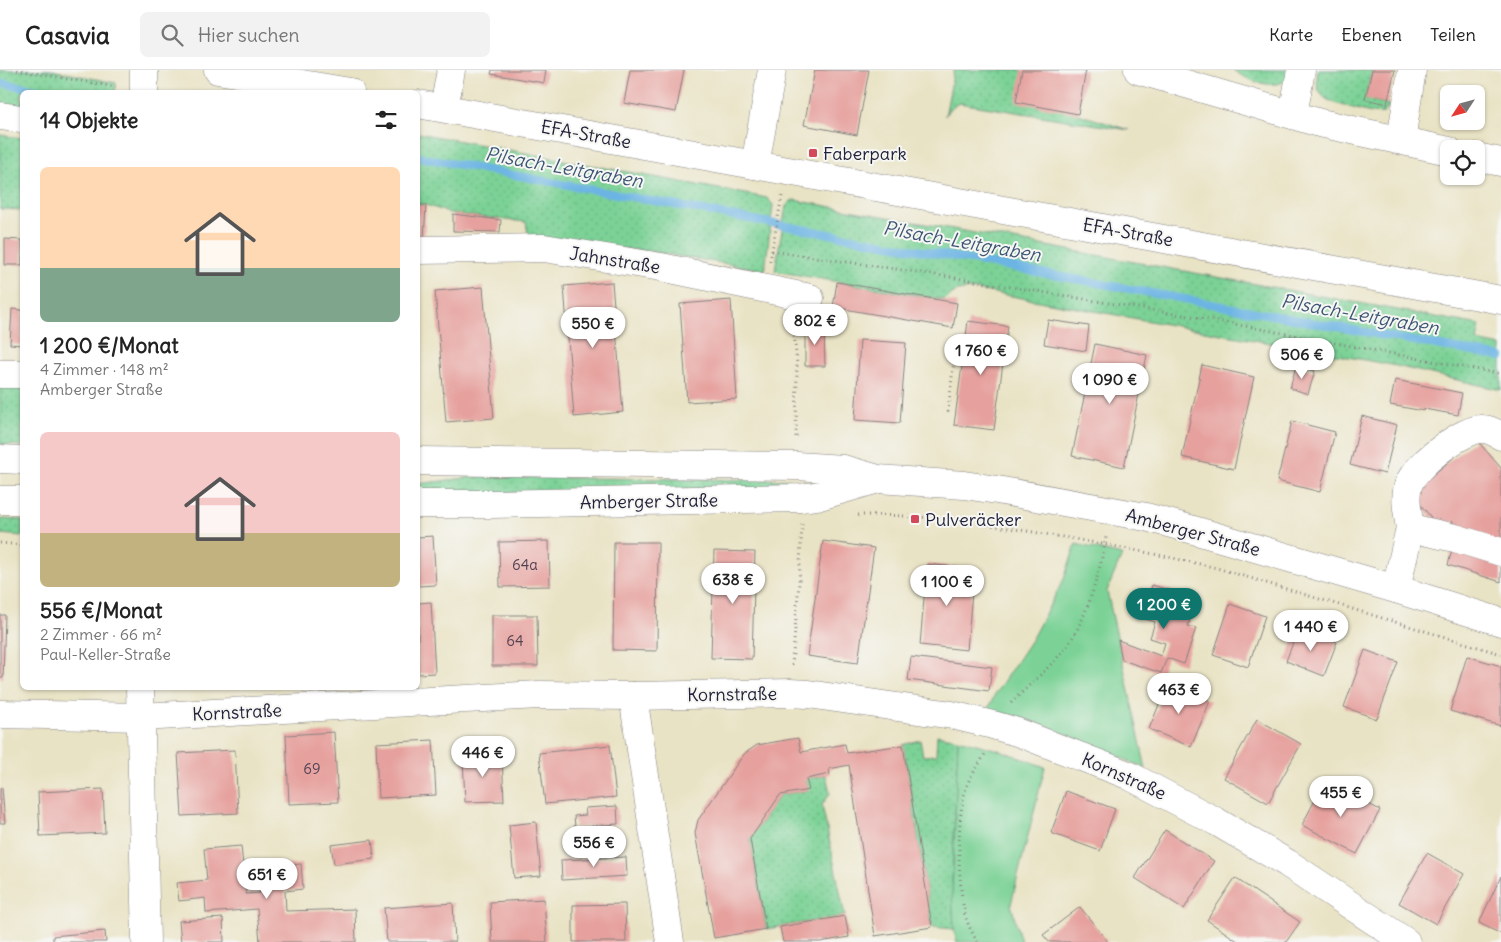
<!DOCTYPE html>
<html lang="de">
<head>
<meta charset="utf-8">
<style>
  :root { --surface:#fff; --page:#f2f2f2; --text:#222; --muted:#767676; --line:#e0e0e0; --accent:#0f766e }
  body { margin:0; font-family:Delius,sans-serif; background:var(--page); color:var(--text); height:100vh; display:flex; flex-direction:column; font-size:19px; white-space:nowrap }
  * { box-sizing:border-box; margin:0 }
  p { font-size:16px; color:var(--muted) }
  .icon { flex:none; width:28px; height:28px; fill:none; stroke:currentColor; stroke-width:2; stroke-linecap:round; stroke-linejoin:round }
  .map { position:relative; flex:1; overflow:hidden }
  .sheet { position:absolute; left:20px; top:20px; width:400px; height:600px; display:flex; flex-direction:column; background:var(--surface); border-radius:8px; box-shadow:0 1px 4px #0004 }
  .sheet>* { flex:none }
  .needle { width:32px; rotate:234deg }
  .tools { position:absolute; left:1440px; top:15px; display:grid; gap:10px }
  .tools a { display:grid; place-items:center; width:45px; height:45px; border-radius:8px; background:var(--surface); box-shadow:0 1px 4px #0004; font-size:25px }
  .price { position:absolute; translate:-50% -42px; padding:0 11px; border-radius:18px; background:#fff; color:#222; font-size:16px; line-height:32px; filter:drop-shadow(0 1px 2px #0008) }
  .price::after { content:''; position:absolute; left:50%; top:30px; width:15px; height:11px; margin-left:-8px; background:inherit; clip-path:polygon(0 0,100% 0,50% 100%) }
  .price.current { background:var(--accent); color:#fff }
  ul { padding:0; list-style:none }
  li { display:grid; align-content:center; gap:10px; height:265px; padding:0 20px }
  li span { display:grid; place-items:center; height:155px; border-radius:8px; color:#555 }
  li>.icon { margin-inline-start:auto }
  span .icon { width:90px; height:90px; fill:#fffc; stroke-width:1 }
  li b { font-size:21px }
  h2 { display:flex; justify-content:space-between; align-items:center; height:60px; padding:0 20px; font-size:21px }
  header { display:flex; align-items:center; gap:30px; box-sizing:border-box; height:70px; padding:0 25px; background:var(--surface); border-bottom:1px solid var(--line) }
  header strong { font-size:24px }
  nav { display:flex; gap:28px; margin-inline-start:auto; font-size:18px }
  .search { width:350px; height:45px; background:var(--page); display:flex; align-items:center; gap:12px; box-sizing:border-box; padding:0 18px; border-radius:8px; color:var(--muted); font-size:19px }
  .map>svg:first-child { display:block }
  .grass { fill:url(#grass-dots); stroke:#4f7a68 }
  .park { fill:#7cd296; stroke:#4f7a68 }
  .lines { fill:none; stroke-linecap:round; stroke-linejoin:round }
  .stream { stroke:#6cb4e4; stroke-width:8 }
  .building { fill:#e6a19e }
  .minor-casing { stroke:#868280; stroke-width:29 }
  .major-casing { stroke:#868280; stroke-width:29 }
  .path { stroke:#868280; stroke-width:3; stroke-dasharray:1 4; stroke-linecap:butt }
  .minor { stroke:#fff; stroke-width:28 }
  .major { stroke:#fff; stroke-width:28 }
  .poi-dot { fill:#d1495b; stroke:#f6f6f2; stroke-width:2 }
  .labels { text-anchor:middle; dominant-baseline:central; stroke-width:4; stroke-linejoin:round; paint-order:stroke }
  .number-label { font-size:15px; fill:#534254 }
  .street-label { font-size:18px; fill:#22223b; stroke:#f6f6f2 }
  .poi-label { font-size:18px; fill:#22223b; stroke:#f6f6f2; text-anchor:start }
  .water-label { font-size:19px; font-style:italic; fill:#3c5576; stroke:#f6f6f2 }
</style>
</head>
<body>
<header>
<strong>Casavia</strong>
<div class="search"><svg class="icon" aria-label="search" viewBox="0 0 24 24"><circle cx="10" cy="10" r="6"/><path d="M15 15l6 6"/></svg>Hier suchen</div>
<nav><a>Karte</a><a>Ebenen</a><a>Teilen</a></nav>
</header>
<div class="map">
<svg width="1501" height="872" viewBox="0 0 1501 872">
  <defs>
    <pattern id="grass-dots" width="8" height="8" patternUnits="userSpaceOnUse" patternTransform="scale(1.25)"><rect width="8" height="8" fill="#7cd296"/><path d="M2 2h.1M6 6h.1" fill="none" stroke="#6bb482" stroke-width="1.8" stroke-linecap="round"/></pattern>
  </defs>
  <rect width="100%" height="100%" fill="#f6f6f2"/>
  <filter id="ink" filterUnits="userSpaceOnUse"><feTurbulence type="fractalNoise" baseFrequency=".02" numOctaves="2"/><feDisplacementMap in="SourceGraphic" scale="10" xChannelSelector="R" yChannelSelector="G"/><feConvolveMatrix kernelMatrix="1 2 1 2 8 2 1 2 1" color-interpolation-filters="sRGB"/></filter>
  <filter id="wash" filterUnits="userSpaceOnUse"><feTurbulence type="fractalNoise" baseFrequency=".0096" numOctaves="4" result="noise"/><feDisplacementMap in="SourceGraphic" scale="20" xChannelSelector="R" yChannelSelector="G"/><feGaussianBlur stdDeviation="1.12" result="paint"/><feColorMatrix in="noise" values="0 0 0 0 0 0 0 0 0 0 0 0 0 0 0 0 0 1.4 0 .05"/><feComposite in="paint" operator="in"/></filter>
  <g filter="url(#wash)">
    <rect width="100%" height="100%" fill="#e9e3c5"/>
    <g class="grass">
      <polygon points="0,0 51,0 116,13 115,22 22,22 22,38 0,35"/>
      <polygon points="954,0 1022,0 1078,44 1129,60 959,33 949,39 945,46"/>
      <path d="M1233,0H1293C1291,5 1288,10 1283,12C1268,19 1245,9 1233,0Z"/>
      <path d="M1318,0H1372L1365,29L1390,35L1384,43C1374,45 1363,41 1353,38C1329,32 1313,29 1318,0Z"/>
      <polygon points="418,63 767,128 773,135 765,200 647,181 529,170 526,152 453,144 426,135 418,135"/>
      <polygon points="0,65 22,68 22,140 0,139"/>
      <path d="M794,130L1480,255L1477,271L1501,276V320L1392,295L978,220C964,219 955,219 945,230L775,201L786,136L791,131Z"/>
      <polygon points="0,312 22,312 22,376 0,374"/>
      <polygon points="473,407 790,410 791,420 418,423 418,414"/>
      <polygon points="0,449 22,450 22,466 0,464"/>
      <polygon points="937,665 958,669 960,714 956,724 952,810 957,872 953,859 932,857 903,675 920,670 923,686 936,685"/>
      <polygon points="826,705 830,723 822,735 845,846 766,859 750,769 780,725 808,720 806,709"/>
    </g>
    <g class="park">
      <path d="M1076,474L1122,485L1107,521L1146,699C1097,677 1041,650 988,640L995,624L1031,570L1064,509Z"/>
      <polygon points="958,669 1002,681 1045,697 1011,834 1021,872 957,872 954,859 952,823"/>
    </g>
    <g class="lines">
      <g class="stream">
        <polyline points="0,13 51,22"/>
        <polyline points="418,87 786,156 1501,287"/>
      </g>
    </g>
    <g id="blocks">
      <g class="building">
        <polygon points="492,0 546,0 544,13 491,4"/>
        <polygon points="630,0 684,0 676,42 624,33"/>
        <polygon points="815,0 869,0 857,65 804,55"/>
        <polygon points="1022,0 1086,0 1078,44 1016,32"/>
        <polygon points="1372,0 1395,0 1387,34 1365,29"/>
        <polygon points="418,135 426,135 424,169 418,169"/>
        <polygon points="453,144 501,150 500,162 453,161"/>
        <polygon points="5,169 22,170 22,195 5,195"/>
        <polygon points="612,212 623,342 574,347 564,216"/>
        <polygon points="837,212 957,233 953,258 833,237"/>
        <polygon points="483,217 494,348 446,352 435,221"/>
        <polygon points="731,230 737,329 687,332 680,234"/>
        <polygon points="12,239 22,240 22,275 10,274"/>
        <polygon points="1048,250 1089,256 1086,281 1044,274"/>
        <polygon points="968,251 1008,256 994,360 954,355"/>
        <polygon points="805,256 824,256 825,296 805,296"/>
        <polygon points="860,270 906,273 900,353 855,350"/>
        <polygon points="1095,274 1147,285 1124,397 1072,386"/>
        <polygon points="1202,295 1254,307 1234,399 1182,387"/>
        <polygon points="1296,296 1315,301 1308,324 1290,318"/>
        <polygon points="1395,310 1462,323 1458,345 1424,339 1424,341 1390,335"/>
        <polygon points="1362,346 1397,355 1385,404 1350,395"/>
        <polygon points="1292,351 1335,362 1320,422 1277,411"/>
        <polygon points="1476,369 1501,398 1501,406 1499,408 1501,409 1501,512 1448,495 1458,457 1452,451 1449,454 1434,451 1411,423"/>
        <polygon points="433,466 436,515 418,516 418,467"/>
        <polygon points="549,471 550,516 500,517 499,472"/>
        <polygon points="823,471 874,478 858,593 807,586"/>
        <polygon points="614,472 658,472 657,581 613,580"/>
        <polygon points="714,481 755,482 752,589 711,588"/>
        <polygon points="927,494 974,499 967,580 920,575"/>
        <polygon points="1152,515 1196,528 1188,556 1196,558 1184,594 1167,588 1161,603 1122,590 1118,570 1161,586 1165,573 1150,568 1155,552 1142,548"/>
        <polygon points="431,532 435,603 418,604 418,533"/>
        <polygon points="1230,534 1265,546 1248,597 1213,585"/>
        <polygon points="0,545 5,545 3,608 0,608"/>
        <polygon points="492,545 537,545 538,596 492,596"/>
        <polygon points="1299,557 1337,572 1324,606 1286,591"/>
        <polygon points="1365,580 1398,592 1377,649 1344,637"/>
        <polygon points="1467,586 1501,596 1501,656 1450,641"/>
        <polygon points="911,587 992,597 989,621 908,610"/>
        <polygon points="1168,613 1210,631 1191,677 1149,659"/>
        <polygon points="1257,649 1301,674 1268,733 1224,708"/>
        <polygon points="334,662 338,732 289,734 286,665"/>
        <polygon points="798,668 801,682 845,674 847,683 903,675 932,857 875,866 849,695 829,699 830,704 806,709 809,720 780,725 750,769 766,859 714,868 695,763 698,750 744,684 757,675"/>
        <polygon points="433,670 436,725 378,728 376,673"/>
        <polygon points="610,675 616,727 545,734 539,683"/>
        <polygon points="235,680 238,743 182,746 178,683"/>
        <polygon points="502,685 504,731 465,732 463,686"/>
        <polygon points="1325,711 1380,740 1357,784 1302,755"/>
        <polygon points="2,718 5,753 0,753 0,719"/>
        <polygon points="103,719 105,763 40,766 38,722"/>
        <polygon points="1066,721 1115,739 1100,781 1051,763"/>
        <polygon points="617,736 618,754 575,757 574,746 586,745 585,738"/>
        <polygon points="536,752 541,806 514,808 509,755"/>
        <polygon points="1165,760 1214,791 1184,839 1135,808"/>
        <polygon points="372,770 374,789 334,794 331,775"/>
        <polygon points="241,776 246,824 260,823 258,798 301,794 303,819 285,821 286,841 355,839 356,872 260,872 257,839 206,843 205,828 179,831 177,813 207,810 204,779"/>
        <polygon points="1427,783 1464,804 1436,854 1399,833"/>
        <polygon points="626,787 627,806 562,810 561,790"/>
        <polygon points="1501,806 1501,864 1479,853"/>
        <polygon points="1235,808 1300,852 1286,872 1239,872 1207,850"/>
        <polygon points="544,829 547,872 492,872 490,832"/>
        <polygon points="453,833 455,872 387,872 384,838"/>
        <polygon points="625,834 626,872 573,872 573,835"/>
        <polygon points="1080,837 1108,872 1049,872 1043,865"/>
        <polygon points="845,846 849,867 820,872 783,872 780,857"/>
        <polygon points="223,848 224,872 181,872 179,851"/>
        <polygon points="105,861 106,872 53,872 53,866"/>
      </g>
    </g>
  </g>
  <g filter="url(#ink)">
    <use href="#blocks" fill-opacity="0" stroke="#868280" stroke-width="1"/>
    <g class="lines">
      <defs>
        <g id="minor">
          <polyline points="218,0 350,22"/>
          <polyline points="1138,0 1320,53 1449,81"/>
          <polyline points="418,34 1501,230"/>
          <polyline points="444,38 451,0"/>
          <polyline points="1293,45 1301,0"/>
          <polyline points="0,46 22,49"/>
          <polyline points="1401,70 1412,0"/>
          <polyline points="1476,87 1501,92"/>
          <polyline points="755,95 772,0"/>
          <polyline points="418,180 544,178 661,197 810,228"/>
          <polyline points="0,304 22,304"/>
          <path d="M1410,458C1408,444 1404,429 1408,416C1413,397 1463,358 1483,359C1488,359 1496,363 1501,366"/>
          <polyline points="1396,519 1410,458 1455,468 1501,482"/>
          <polyline points="140,618 146,872"/>
          <polyline points="633,626 670,872"/>
          <polyline points="0,644 141,647 539,625 633,626 790,623 808,624 952,645 993,655 1017,662 1128,705 1217,752 1287,793 1406,872"/>
        </g>
        <g id="major">
          <polyline points="144,22 144,0"/>
          <polyline points="0,389 22,390"/>
          <polyline points="418,391 797,396 843,399 878,409 964,415 997,420 1146,447 1190,459 1396,519 1501,552"/>
          <polyline points="0,430 22,430"/>
          <polyline points="418,434 492,434 800,428 823,425 878,409"/>
        </g>
      </defs>
      <use href="#minor" class="minor-casing"/>
      <use href="#major" class="major-casing"/>
      <g class="path">
        <polyline points="17,0 116,17"/>
        <polyline points="192,22 201,20"/>
        <polyline points="772,181 950,207 1218,251 1501,304"/>
        <polyline points="770,191 782,126"/>
        <polyline points="793,251 797,295 796,370"/>
        <polyline points="948,342 956,272"/>
        <path d="M858,445C919,444 979,453 1039,463C1099,473 1158,484 1217,498L1501,584"/>
        <polyline points="0,473 22,475"/>
        <polyline points="792,595 799,513 802,454"/>
        <path d="M1011,633C1028,616 1047,600 1063,581C1085,556 1101,500 1106,467"/>
        <path d="M977,872C972,862 966,852 964,840C958,809 956,748 966,718C970,705 980,694 986,682"/>
      </g>
      <use href="#minor" class="minor"/>
      <use href="#major" class="major"/>
    </g>
  </g>
  <g class="poi-dot">
    <rect x="808" y="78" width="10" height="10" rx="2.5"/>
    <rect x="910" y="444" width="10" height="10" rx="2.5"/>
  </g>
  <g class="labels">
    <g class="number-label">
      <text x="525" y="494">64a</text>
      <text x="515" y="570">64</text>
      <text x="312" y="698">69</text>
    </g>
    <g class="street-label">
      <text transform="translate(586 64) rotate(10)">EFA-Straße</text>
      <text transform="translate(1128 162) rotate(10)">EFA-Straße</text>
      <text transform="translate(615 190) rotate(9)">Jahnstraße</text>
      <text transform="translate(649 431) rotate(-1)">Amberger Straße</text>
      <text transform="translate(1193 462) rotate(15)">Amberger Straße</text>
      <text transform="translate(732 624) rotate(-1)">Kornstraße</text>
      <text transform="translate(237 642) rotate(-3)">Kornstraße</text>
      <text transform="translate(1124 706) rotate(24)">Kornstraße</text>
    </g>
    <g class="poi-label">
      <text x="823" y="83">Faberpark</text>
      <text x="925" y="449">Pulveräcker</text>
    </g>
    <g class="water-label">
      <text transform="translate(564 97) rotate(10)">Pilsach-Leitgraben</text>
      <text transform="translate(962 171) rotate(10)">Pilsach-Leitgraben</text>
      <text transform="translate(1360 244) rotate(10)">Pilsach-Leitgraben</text>
    </g>
  </g>
</svg>
<div class="tools">
<a><svg class="needle" viewBox="-14 -14 28 28"><path d="M0-13l5 13h-10z" fill="#e53935"/><path d="M0 13l5-13h-10z" fill="#767676"/></svg></a>
<a><svg class="icon" aria-label="locate" viewBox="0 0 24 24"><circle cx="12" cy="12" r="6"/><path d="M12 2v4M12 18v4M2 12h4M18 12h4"/></svg></a>
</div>
<b class="price" style="left:815px;top:276px">802 €</b>
<b class="price" style="left:593px;top:279px">550 €</b>
<b class="price" style="left:981px;top:306px">1 760 €</b>
<b class="price" style="left:1302px;top:310px">506 €</b>
<b class="price" style="left:1110px;top:335px">1 090 €</b>
<b class="price" style="left:733px;top:535px">638 €</b>
<b class="price" style="left:947px;top:537px">1 100 €</b>
<b class="price current" style="left:1164px;top:560px">1 200 €</b>
<b class="price" style="left:1311px;top:582px">1 440 €</b>
<b class="price" style="left:1179px;top:645px">463 €</b>
<b class="price" style="left:483px;top:708px">446 €</b>
<b class="price" style="left:1341px;top:748px">455 €</b>
<b class="price" style="left:594px;top:798px">556 €</b>
<b class="price" style="left:267px;top:830px">651 €</b>
<section class="sheet">
<h2>14 Objekte<svg class="icon" aria-label="filters" viewBox="0 0 24 24"><path d="M4 7h16M4 17h16"/><circle cx="9" cy="7" r="2"/><circle cx="15" cy="17" r="2"/></svg></h2>
<ul>
<li><span style="background:linear-gradient(#ffd9b3 65%,#7fa58c 0)"><svg class="icon" aria-label="home" viewBox="0 0 24 24"><path d="M3 11l9-7 9 7M6 9v11h12V9"/></svg></span><div><b>1 200 €/Monat</b><p>4 Zimmer · 148 m²</p><p>Amberger Straße</p></div></li>
<li><span style="background:linear-gradient(#f6c9c9 65%,#c2b280 0)"><svg class="icon" aria-label="home" viewBox="0 0 24 24"><path d="M3 11l9-7 9 7M6 9v11h12V9"/></svg></span><div><b>556 €/Monat</b><p>2 Zimmer · 66 m²</p><p>Paul-Keller-Straße</p></div></li>
</ul>
</section>
</div>
</body>
</html>
